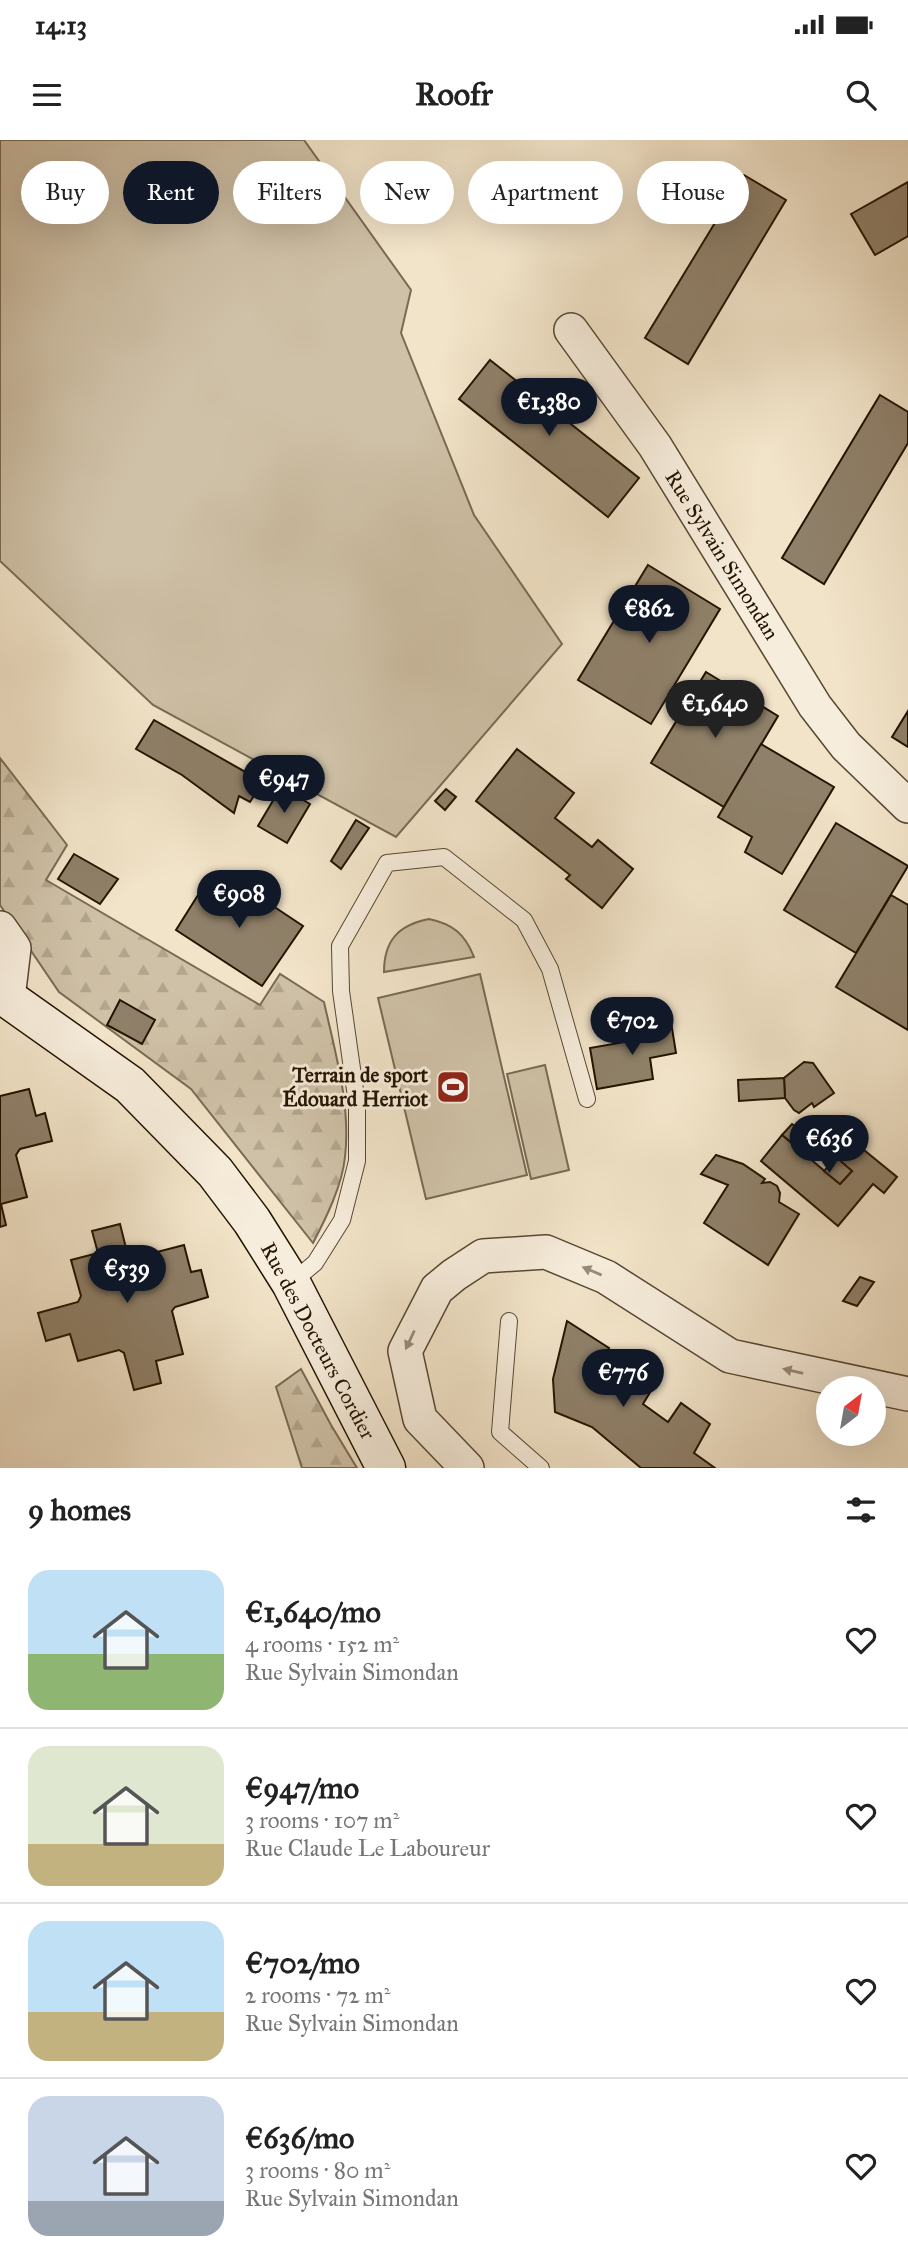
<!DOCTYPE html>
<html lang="en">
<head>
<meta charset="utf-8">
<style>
  :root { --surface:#fff; --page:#f2f2f2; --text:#222; --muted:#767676; --line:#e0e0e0; --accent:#111827 }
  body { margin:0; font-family:"IM FELL Great Primer",serif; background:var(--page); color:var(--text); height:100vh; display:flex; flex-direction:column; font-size:26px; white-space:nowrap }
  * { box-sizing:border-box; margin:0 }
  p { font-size:23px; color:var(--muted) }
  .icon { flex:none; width:38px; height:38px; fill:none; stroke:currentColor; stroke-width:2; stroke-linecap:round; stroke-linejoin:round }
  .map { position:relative; height:1328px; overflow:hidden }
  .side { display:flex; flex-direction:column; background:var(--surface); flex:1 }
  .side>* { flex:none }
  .hud { position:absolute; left:21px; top:21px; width:866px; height:63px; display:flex; gap:14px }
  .needle { width:46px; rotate:31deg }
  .tools { position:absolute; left:816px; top:1236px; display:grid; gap:14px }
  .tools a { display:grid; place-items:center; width:70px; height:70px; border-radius:50%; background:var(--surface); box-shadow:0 7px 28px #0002; font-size:35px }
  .price { position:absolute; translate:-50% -60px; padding:0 16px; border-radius:24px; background:var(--accent); color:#fff; font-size:23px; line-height:46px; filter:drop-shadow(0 2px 4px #0008) }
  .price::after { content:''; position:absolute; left:50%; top:42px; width:21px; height:16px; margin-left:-10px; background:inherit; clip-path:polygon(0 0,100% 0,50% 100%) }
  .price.active { background:#222; color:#fff }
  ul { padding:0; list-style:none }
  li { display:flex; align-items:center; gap:21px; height:175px; padding:0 28px }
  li+li { border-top:2px solid var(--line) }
  li span { display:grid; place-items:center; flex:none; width:196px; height:140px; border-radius:21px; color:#555 }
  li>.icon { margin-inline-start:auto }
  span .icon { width:84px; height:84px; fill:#fffc; stroke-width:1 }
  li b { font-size:30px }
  h2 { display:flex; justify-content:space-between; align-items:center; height:84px; padding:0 28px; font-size:30px }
  .tag { padding:0 24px; border-radius:32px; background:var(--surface); box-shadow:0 7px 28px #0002; font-size:24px; line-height:63px }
  .tag.active { background:var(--accent); color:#fff }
  .status { display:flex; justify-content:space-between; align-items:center; height:49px; padding:0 35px; background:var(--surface); direction:ltr }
  .status svg { height:19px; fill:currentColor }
  header { display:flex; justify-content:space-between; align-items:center; height:91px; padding:0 28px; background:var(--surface); font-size:32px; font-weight:800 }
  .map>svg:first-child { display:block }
  .green { fill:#cfc1a7; stroke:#796a54; stroke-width:2 }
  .forest { fill:url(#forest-firs); stroke:#796a54; stroke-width:2 }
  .building { fill:#8f8069; stroke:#231400; stroke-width:2 }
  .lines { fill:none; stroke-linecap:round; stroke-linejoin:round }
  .lane-casing { stroke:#574832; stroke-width:18 }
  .street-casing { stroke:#574832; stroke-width:36 }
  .secondary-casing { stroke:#231400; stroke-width:41 }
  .lane { stroke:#f7eddc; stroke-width:16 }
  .street { stroke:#f7eddc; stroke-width:33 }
  .secondary { stroke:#f7eddc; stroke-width:38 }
  .oneway { fill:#988b79 }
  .labels { text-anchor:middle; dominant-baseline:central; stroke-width:6; stroke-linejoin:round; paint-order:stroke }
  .street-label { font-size:21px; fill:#231400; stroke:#f7eddc }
  .poi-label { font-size:21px; font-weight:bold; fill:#231400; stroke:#f7eddc; text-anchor:end }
</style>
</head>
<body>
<div class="status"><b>14:13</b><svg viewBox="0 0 49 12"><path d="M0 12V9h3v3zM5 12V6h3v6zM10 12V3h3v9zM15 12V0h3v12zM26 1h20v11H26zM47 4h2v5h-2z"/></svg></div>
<header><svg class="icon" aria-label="menu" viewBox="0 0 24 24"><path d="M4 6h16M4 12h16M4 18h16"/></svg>Roofr<svg class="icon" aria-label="search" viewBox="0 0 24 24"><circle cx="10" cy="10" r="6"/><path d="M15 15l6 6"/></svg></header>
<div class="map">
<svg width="908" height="1328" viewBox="0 0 908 1328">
  <defs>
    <pattern id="forest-firs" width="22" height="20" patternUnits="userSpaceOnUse" patternTransform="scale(1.75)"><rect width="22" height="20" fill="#cfc1a7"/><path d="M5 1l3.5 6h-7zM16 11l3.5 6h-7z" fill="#b1a58e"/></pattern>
  </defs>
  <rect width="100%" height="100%" fill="#f2e4c9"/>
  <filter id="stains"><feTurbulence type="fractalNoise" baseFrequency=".00286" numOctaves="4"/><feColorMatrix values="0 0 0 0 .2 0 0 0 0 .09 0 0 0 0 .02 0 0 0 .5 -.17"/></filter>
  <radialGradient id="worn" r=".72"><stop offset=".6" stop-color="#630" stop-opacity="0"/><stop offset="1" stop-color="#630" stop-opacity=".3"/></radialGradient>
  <g class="green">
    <polygon points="0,0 304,0 411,150 401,193 474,375 562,504 396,697 153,565 0,421"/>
    <path d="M429,779C453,784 465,794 474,817L384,832C384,801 398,785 429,779Z"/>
    <polygon points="480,834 527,1035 426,1059 378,858"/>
    <polygon points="545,925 569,1030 531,1039 507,934"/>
  </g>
  <g class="forest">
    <path d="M0,618L67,705L46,740L260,865L280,834L324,862C335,912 351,965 345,1017C342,1046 326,1078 313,1103L191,949L59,852L0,765Z"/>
    <polygon points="301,1229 331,1285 357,1328 302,1328 276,1247"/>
  </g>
  <g class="building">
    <polygon points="744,35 786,60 688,224 645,198"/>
    <polygon points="908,42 908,96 875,115 851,74"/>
    <polygon points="490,220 639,338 608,377 459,259"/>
    <polygon points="880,255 908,272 908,303 824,444 782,418"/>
    <polygon points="648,425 720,469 651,584 578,540"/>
    <polygon points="706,532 778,576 724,667 651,623"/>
    <polygon points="908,571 908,607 892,597"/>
    <polygon points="154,580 263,642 250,662 239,656 234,673 182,635 136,609"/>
    <polygon points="761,604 834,647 782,734 745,712 752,697 718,677"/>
    <polygon points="517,609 574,653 555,678 592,707 598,700 633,729 602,768 566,739 570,735 476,661"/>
    <polygon points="281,647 310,664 287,703 258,686"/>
    <polygon points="446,649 456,657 445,670 435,661"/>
    <polygon points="356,680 369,688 341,729 331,721"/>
    <polygon points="836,683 908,726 856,813 784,770"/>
    <polygon points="74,714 118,739 100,764 58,739"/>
    <polygon points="210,736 258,762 261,758 303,786 262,846 176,790"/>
    <polygon points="891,755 908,765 908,890 836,847"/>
    <polygon points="120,860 155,880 142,904 107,885"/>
    <polygon points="671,882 676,913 650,918 653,939 597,949 590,908 636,900 634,892"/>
    <polygon points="804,922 813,923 834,953 814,967 812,963 799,973 794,970 785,958 784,938"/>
    <polygon points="784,938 785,958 739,961 738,940"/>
    <polygon points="29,949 36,976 45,973 52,1001 20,1009 16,1015 27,1057 1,1064 6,1085 0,1087 0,956"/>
    <polygon points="792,984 817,1004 812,1009 815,1012 810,1019 782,995"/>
    <polygon points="837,988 897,1037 884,1053 873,1044 838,1086 761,1021 782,995 840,1044 852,1031 822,1006"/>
    <polygon points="716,1015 743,1024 765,1039 762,1043 770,1042 777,1046 780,1053 779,1062 799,1074 768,1125 704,1083 728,1045 701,1034"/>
    <polygon points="836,1017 852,1031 840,1044 824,1031"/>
    <polygon points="120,1084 128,1116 134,1118 184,1105 191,1132 201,1130 208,1157 175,1167 172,1171 183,1214 156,1221 161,1243 134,1250 124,1213 119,1210 78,1221 70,1194 46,1201 38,1173 78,1162 81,1156 71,1120 98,1113 92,1091"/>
    <polygon points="860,1137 874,1142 857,1166 843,1161"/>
    <polygon points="567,1181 609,1208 594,1230 620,1248 633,1229 655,1244 643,1264 668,1282 681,1263 710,1284 694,1313 715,1328 641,1328 592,1287 555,1272 553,1239"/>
  </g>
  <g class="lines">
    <defs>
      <g id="lane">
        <polyline points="291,1143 315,1123 342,1080 357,1021 357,964 341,851 340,806 387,723 444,717 524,780 550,829 587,959"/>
        <polyline points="509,1181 500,1292 541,1328"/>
      </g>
      <g id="street">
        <polyline points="571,190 655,306 815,566 846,606 908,666"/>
        <polyline points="0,788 14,808 8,858"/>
        <polyline points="467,1328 420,1279 405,1211 437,1149 454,1135 483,1116 546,1112 606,1137 730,1216 908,1254"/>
      </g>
      <polyline id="secondary" points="0,853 130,945 215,1032 252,1081 291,1143 386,1328"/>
    </defs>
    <use href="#lane" class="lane-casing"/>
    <use href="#street" class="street-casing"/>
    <use href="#secondary" class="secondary-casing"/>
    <use href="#lane" class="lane"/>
    <use href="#street" class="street"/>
    <use href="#secondary" class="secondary"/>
  </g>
  <defs><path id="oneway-solid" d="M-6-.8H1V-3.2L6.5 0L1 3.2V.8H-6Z" transform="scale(1.75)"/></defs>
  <g class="oneway">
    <use href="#oneway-solid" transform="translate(592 1131) rotate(-157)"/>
    <use href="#oneway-solid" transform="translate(410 1200) rotate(115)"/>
    <use href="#oneway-solid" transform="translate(793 1231) rotate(-167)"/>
  </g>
  <defs>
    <symbol id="stadium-square" viewBox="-11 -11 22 22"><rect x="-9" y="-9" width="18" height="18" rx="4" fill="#8f2418" stroke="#f7eddc"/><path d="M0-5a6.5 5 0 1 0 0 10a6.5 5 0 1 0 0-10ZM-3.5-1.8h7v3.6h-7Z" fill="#fff"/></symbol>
  </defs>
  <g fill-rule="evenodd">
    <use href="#stadium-square" x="434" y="928" width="38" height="38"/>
  </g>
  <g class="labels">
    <g class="street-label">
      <text transform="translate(722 415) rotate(58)">Rue Sylvain Simondan</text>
      <text transform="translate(318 1201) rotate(62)">Rue des Docteurs Cordier</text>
    </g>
    <g class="poi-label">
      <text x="428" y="935">Terrain de sport<tspan x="428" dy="24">Édouard Herriot</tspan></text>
    </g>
  </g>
  <rect width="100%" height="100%" filter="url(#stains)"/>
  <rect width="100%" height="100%" fill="url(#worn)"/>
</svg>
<div class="tools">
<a><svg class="needle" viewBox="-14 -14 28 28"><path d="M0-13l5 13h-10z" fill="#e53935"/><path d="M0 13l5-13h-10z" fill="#767676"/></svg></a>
</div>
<b class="price" style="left:549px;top:298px">€1,380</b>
<b class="price" style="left:649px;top:505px">€862</b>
<b class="price active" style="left:715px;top:600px">€1,640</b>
<b class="price" style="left:284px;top:675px">€947</b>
<b class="price" style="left:239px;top:790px">€908</b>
<b class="price" style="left:632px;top:917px">€702</b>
<b class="price" style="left:829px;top:1035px">€636</b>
<b class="price" style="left:127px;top:1165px">€539</b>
<b class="price" style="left:623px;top:1269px">€776</b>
<div class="hud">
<a class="tag">Buy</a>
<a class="tag active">Rent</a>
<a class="tag">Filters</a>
<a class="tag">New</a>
<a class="tag">Apartment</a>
<a class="tag">House</a>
</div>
</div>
<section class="side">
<h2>9 homes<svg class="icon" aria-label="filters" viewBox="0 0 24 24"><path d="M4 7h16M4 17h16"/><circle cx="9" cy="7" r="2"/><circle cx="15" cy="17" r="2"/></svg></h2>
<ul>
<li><span style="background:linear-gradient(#bfe0f5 60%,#8fb573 0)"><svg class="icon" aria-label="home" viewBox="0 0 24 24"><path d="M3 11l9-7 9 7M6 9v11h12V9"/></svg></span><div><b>€1,640/mo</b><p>4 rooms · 152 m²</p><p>Rue Sylvain Simondan</p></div><svg class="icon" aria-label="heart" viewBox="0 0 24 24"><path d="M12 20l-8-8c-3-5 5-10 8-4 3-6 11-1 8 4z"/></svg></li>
<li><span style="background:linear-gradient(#dfe7d0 70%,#c2b280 0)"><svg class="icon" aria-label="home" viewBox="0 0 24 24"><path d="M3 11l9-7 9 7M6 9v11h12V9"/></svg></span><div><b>€947/mo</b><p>3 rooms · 107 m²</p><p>Rue Claude Le Laboureur</p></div><svg class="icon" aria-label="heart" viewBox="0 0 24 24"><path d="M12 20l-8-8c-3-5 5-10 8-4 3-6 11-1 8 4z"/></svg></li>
<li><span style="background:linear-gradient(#bfe0f5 65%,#c2b280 0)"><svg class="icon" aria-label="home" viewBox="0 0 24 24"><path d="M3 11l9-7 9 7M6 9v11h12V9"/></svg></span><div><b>€702/mo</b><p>2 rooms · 72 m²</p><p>Rue Sylvain Simondan</p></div><svg class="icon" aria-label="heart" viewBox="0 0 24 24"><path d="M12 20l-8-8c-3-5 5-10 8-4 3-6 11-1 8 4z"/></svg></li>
<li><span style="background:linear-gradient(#c9d6e8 75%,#9aa5b1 0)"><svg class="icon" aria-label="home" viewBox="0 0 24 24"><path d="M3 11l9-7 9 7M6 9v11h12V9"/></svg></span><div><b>€636/mo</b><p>3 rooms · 80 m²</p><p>Rue Sylvain Simondan</p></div><svg class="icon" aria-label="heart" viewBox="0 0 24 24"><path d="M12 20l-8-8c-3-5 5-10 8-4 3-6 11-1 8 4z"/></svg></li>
</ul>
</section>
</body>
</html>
